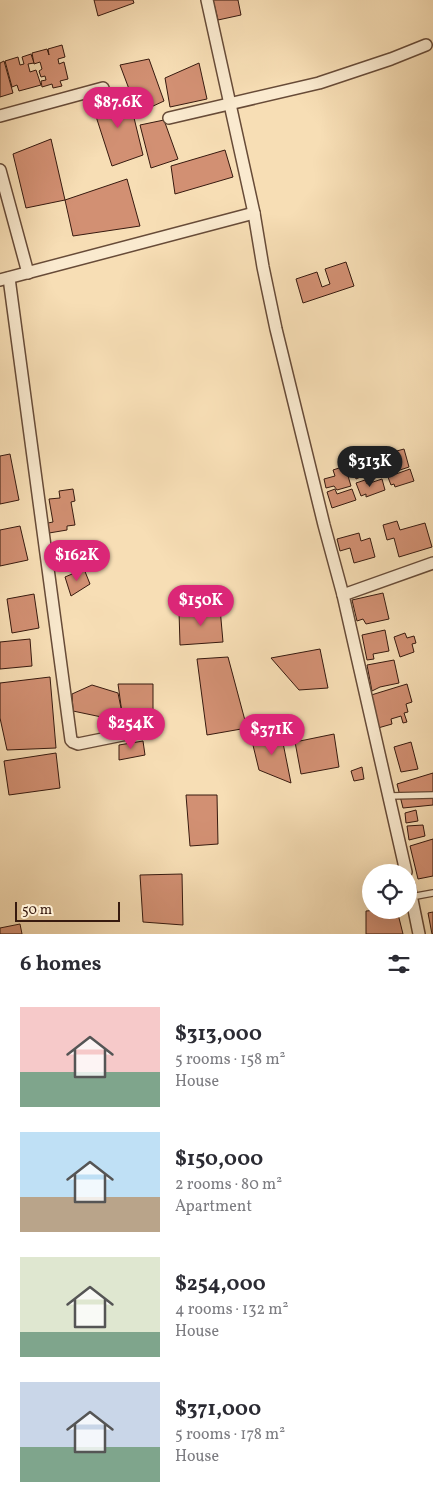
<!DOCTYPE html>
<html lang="en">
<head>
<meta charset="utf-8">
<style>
  :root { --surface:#fff; --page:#f7f7f7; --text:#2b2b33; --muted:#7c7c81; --accent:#db2777 }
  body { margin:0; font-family:Vollkorn,serif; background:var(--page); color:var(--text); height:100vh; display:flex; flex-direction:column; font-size:19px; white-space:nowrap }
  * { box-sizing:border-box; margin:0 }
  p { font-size:16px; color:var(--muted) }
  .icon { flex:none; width:28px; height:28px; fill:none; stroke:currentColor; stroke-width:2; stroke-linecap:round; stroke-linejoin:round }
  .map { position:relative; height:934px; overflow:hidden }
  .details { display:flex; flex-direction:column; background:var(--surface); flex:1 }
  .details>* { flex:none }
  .tools { position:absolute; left:362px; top:864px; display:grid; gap:10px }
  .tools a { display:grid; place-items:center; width:55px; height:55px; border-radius:50%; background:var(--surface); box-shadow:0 5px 20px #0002; font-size:25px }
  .scale { position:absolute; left:15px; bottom:12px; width:105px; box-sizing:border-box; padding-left:5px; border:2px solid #371a0f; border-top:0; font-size:14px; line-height:18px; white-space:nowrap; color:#371a0f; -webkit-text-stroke:4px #faeacf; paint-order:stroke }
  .price { position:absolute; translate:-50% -42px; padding:0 11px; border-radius:18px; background:var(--accent); color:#fff; font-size:16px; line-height:32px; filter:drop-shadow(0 1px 2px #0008) }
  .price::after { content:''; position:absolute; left:50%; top:30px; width:15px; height:11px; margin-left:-8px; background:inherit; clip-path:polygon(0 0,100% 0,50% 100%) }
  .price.current { background:#222; color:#fff }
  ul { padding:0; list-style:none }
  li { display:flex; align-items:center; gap:15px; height:125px; padding:0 20px }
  li span { display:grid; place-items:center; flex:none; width:140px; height:100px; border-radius:0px; color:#555 }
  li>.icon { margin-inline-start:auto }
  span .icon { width:60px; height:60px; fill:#fffc; stroke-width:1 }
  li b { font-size:21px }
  h2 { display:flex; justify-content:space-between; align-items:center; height:60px; padding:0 20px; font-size:21px }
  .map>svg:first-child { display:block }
  .building { fill:#d29073; stroke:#371a0f }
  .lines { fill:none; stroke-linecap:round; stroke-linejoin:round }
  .lane-casing { stroke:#674b38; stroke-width:8 }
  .street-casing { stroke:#674b38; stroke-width:14 }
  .lane { stroke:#faeacf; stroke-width:5.5 }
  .street { stroke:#faeacf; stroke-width:11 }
</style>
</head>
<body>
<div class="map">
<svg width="433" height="934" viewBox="0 0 433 934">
  <rect width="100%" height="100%" fill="#f7deb5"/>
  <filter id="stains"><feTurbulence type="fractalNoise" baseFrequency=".004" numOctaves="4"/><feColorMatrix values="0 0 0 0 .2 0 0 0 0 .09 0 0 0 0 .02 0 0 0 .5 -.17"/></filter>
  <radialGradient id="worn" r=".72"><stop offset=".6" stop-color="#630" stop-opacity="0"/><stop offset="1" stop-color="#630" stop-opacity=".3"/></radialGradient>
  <g class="building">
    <polygon points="94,0 133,0 134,3 98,16"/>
    <polygon points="213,0 238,0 241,15 218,20"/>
    <polygon points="62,45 65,57 58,59 59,64 64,62 68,79 60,81 62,86 53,88 52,84 42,87 41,81 46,80 45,76 41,77 39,71 42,69 40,62 34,64 32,53 47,49 49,55 48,49"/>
    <polygon points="31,54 34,63 28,64 30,72 36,70 41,85 19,91 17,85 12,87 5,61 18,57 20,65 24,64 22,57"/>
    <polygon points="149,59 164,101 138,113 120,65"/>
    <polygon points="4,61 13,93 0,97 0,63"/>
    <polygon points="199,63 207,99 170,107 165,78"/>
    <polygon points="128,93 143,155 112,166 92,104"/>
    <polygon points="164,120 178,159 151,168 140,125"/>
    <polygon points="51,139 65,200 26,208 13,154"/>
    <polygon points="225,150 233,177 175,194 171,166"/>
    <polygon points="127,179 140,226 73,236 65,200"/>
    <polygon points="346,262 354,286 303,303 296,279 317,272 322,287 330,284 325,269"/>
    <polygon points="404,449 409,467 397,471 395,466 386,469 384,461 395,458 393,452"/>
    <polygon points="10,454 19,500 0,504 0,456"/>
    <polygon points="373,456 380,476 367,481 365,475 356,479 353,470 366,465 364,460"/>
    <polygon points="345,466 351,486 337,490 334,486 326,488 324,479 335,476 333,470"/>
    <polygon points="395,469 396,474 410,469 414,481 395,487 394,484 391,485 386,472"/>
    <polygon points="382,479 385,490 366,497 366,494 361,496 356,483 365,480 367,484"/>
    <polygon points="73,489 75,501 71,502 75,525 67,526 67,530 49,533 48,523 53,522 49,499 60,498 59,491"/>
    <polygon points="335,489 337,494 352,489 356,500 332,508 327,492"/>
    <polygon points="397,521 400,530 425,523 432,547 399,557 394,538 387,540 383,525"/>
    <polygon points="20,526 28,560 0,566 0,530"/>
    <polygon points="359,533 361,541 370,538 375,557 354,563 350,548 340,551 337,539"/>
    <polygon points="84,569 90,584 71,596 65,577"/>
    <polygon points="383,593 389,619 366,624 363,619 357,621 352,600"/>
    <polygon points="34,594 39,628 12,633 7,599"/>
    <polygon points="220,608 223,642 180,645 179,611"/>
    <polygon points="385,630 389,651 373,654 374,659 367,660 362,635"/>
    <polygon points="405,633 407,638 414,636 416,643 412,644 414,652 400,657 394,637"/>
    <polygon points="30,639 32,666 0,669 0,642"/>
    <polygon points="320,649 328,688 299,690 271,658"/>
    <polygon points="228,657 247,728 207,735 197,659"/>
    <polygon points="394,660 399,683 380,687 372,691 367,665"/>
    <polygon points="50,677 56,748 7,750 0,718 0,683"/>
    <polygon points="118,684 153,684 153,710 122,713"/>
    <polygon points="407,684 412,702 406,704 408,712 404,713 407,722 403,723 401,716 391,719 392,724 378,728 368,696"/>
    <polygon points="92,685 118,693 122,713 111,719 73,711 72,694"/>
    <polygon points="281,733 291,783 259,770 251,737"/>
    <polygon points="334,734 339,767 301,774 295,742"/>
    <polygon points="143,741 145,755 119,760 119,745"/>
    <polygon points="411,742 418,769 401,772 394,747"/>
    <polygon points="56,753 60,788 9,795 4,761"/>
    <polygon points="362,767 364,779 354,781 351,771"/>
    <polygon points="433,773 433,805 403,808 397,784"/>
    <polygon points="186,795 217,795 218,844 190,846"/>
    <polygon points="416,810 418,821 406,823 405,813"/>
    <polygon points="423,825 425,836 409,840 407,826"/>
    <polygon points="433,839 433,876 418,879 410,846"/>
    <polygon points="182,874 183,925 143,922 140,875"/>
    <polygon points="378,910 397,910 403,934 366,934 366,911"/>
    <polygon points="433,912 433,934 432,934 428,913"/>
    <polygon points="20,924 22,934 0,934 0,928"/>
  </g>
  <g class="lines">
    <defs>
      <g id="lane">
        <polyline points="390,796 433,795"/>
        <polyline points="411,897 433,893"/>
      </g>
      <g id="street">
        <polyline points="207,0 254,213 263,267 276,329 324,525 343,595 406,872"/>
        <polyline points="0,116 103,88"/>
        <polyline points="169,118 319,83 391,59 426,45"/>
        <polyline points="0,170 28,273"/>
        <polyline points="9,278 71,740 73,742 78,744 142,731"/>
        <polyline points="0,280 254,213"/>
        <polyline points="343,595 433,563"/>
        <polyline points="409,885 419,934"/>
      </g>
    </defs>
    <use href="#lane" class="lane-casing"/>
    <use href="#street" class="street-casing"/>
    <use href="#lane" class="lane"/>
    <use href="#street" class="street"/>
  </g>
  <rect width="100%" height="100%" filter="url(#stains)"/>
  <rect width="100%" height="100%" fill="url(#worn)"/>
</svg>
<div class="tools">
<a><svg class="icon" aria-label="locate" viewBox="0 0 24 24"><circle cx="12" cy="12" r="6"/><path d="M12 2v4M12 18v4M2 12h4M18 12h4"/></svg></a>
</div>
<div class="scale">50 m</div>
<b class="price" style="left:118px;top:129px">$87.6K</b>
<b class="price current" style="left:370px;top:488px">$313K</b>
<b class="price" style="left:77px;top:582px">$162K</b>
<b class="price" style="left:201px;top:627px">$150K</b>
<b class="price" style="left:131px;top:750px">$254K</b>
<b class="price" style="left:272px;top:756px">$371K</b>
</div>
<section class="details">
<h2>6 homes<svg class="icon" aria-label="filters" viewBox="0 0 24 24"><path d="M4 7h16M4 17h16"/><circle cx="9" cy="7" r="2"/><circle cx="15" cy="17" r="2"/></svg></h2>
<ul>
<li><span style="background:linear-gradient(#f6c9c9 65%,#7fa58c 0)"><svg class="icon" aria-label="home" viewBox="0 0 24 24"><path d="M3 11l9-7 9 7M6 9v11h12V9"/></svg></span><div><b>$313,000</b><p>5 rooms · 158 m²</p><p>House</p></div></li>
<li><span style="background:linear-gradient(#bfe0f5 65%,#b9a48a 0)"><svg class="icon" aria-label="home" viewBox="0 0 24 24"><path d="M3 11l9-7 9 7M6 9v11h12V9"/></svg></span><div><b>$150,000</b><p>2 rooms · 80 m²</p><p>Apartment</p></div></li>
<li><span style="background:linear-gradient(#dfe7d0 75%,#7fa58c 0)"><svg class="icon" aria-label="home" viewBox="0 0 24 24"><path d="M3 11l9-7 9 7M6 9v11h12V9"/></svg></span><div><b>$254,000</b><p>4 rooms · 132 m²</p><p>House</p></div></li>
<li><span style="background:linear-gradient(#c9d6e8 65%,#7fa58c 0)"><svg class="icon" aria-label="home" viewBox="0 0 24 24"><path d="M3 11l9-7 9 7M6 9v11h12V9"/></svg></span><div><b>$371,000</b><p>5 rooms · 178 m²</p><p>House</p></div></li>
</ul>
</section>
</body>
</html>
